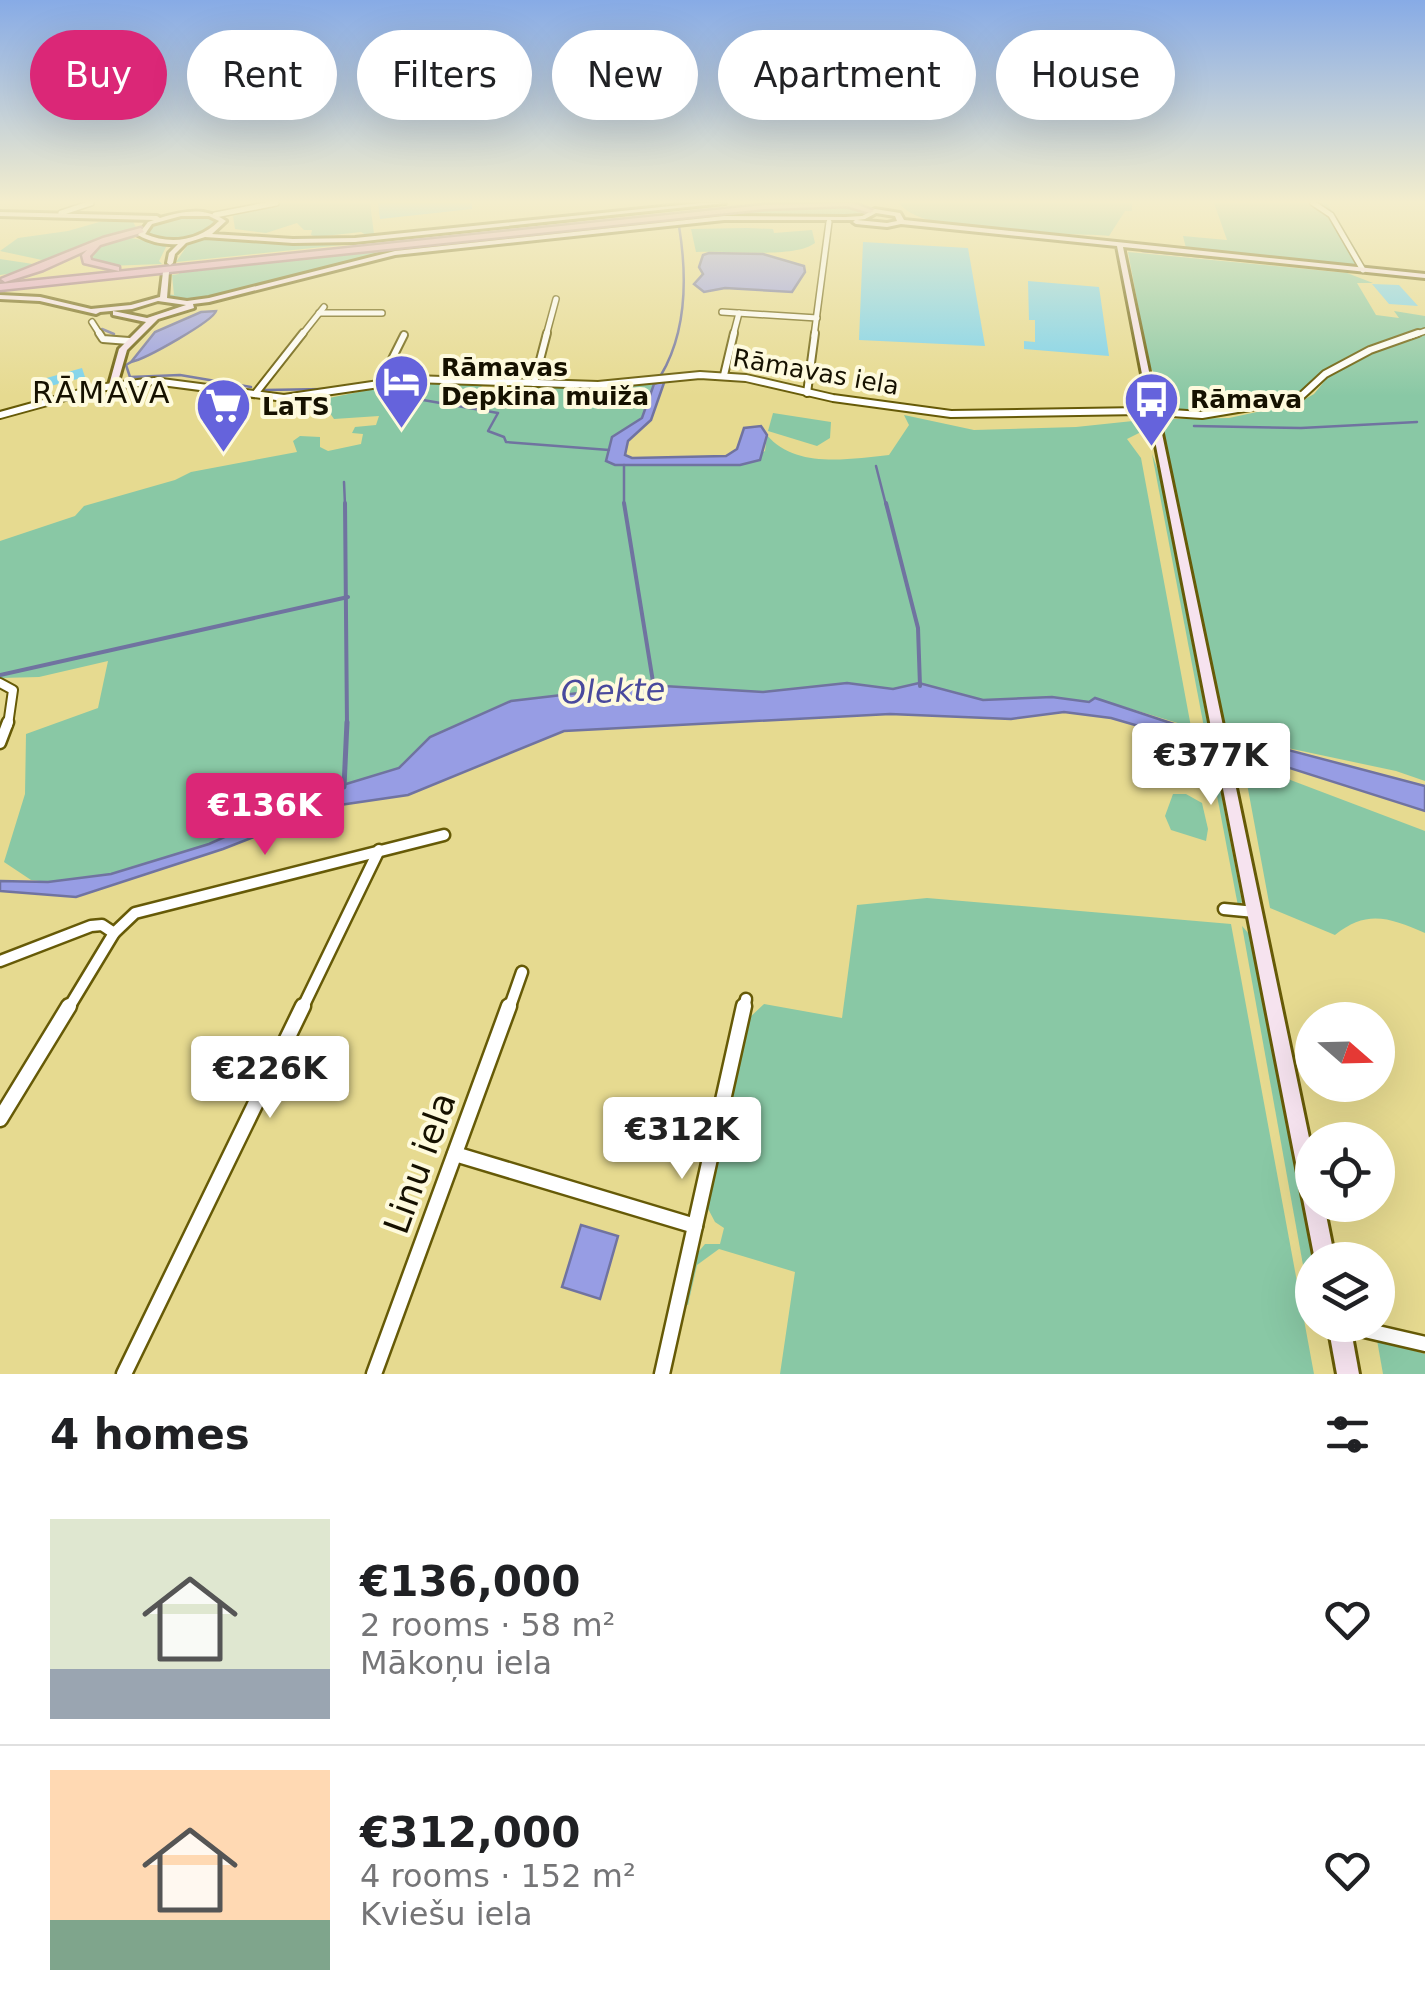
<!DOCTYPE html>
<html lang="en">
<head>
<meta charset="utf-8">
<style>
  :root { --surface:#fff; --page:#f2f2f2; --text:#202124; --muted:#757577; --line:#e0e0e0; --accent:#db2777 }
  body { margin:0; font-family:"DejaVu Sans",sans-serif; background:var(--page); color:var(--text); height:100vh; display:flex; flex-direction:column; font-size:38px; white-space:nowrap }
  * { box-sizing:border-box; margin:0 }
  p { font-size:32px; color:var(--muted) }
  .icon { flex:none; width:55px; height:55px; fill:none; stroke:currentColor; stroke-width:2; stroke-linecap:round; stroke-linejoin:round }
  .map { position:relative; height:1374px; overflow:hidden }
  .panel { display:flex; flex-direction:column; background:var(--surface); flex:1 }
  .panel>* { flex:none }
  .guide { position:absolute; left:30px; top:30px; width:1365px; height:90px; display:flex; gap:20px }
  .needle { width:65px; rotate:110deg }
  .fabs { position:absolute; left:1295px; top:1002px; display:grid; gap:20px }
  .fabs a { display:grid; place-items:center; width:100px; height:100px; border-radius:50%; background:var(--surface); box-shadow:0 10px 40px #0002; font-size:50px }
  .price { position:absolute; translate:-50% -85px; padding:0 22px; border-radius:10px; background:#fff; color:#222; font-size:32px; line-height:65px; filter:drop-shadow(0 2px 5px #0008) }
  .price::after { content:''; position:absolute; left:50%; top:60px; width:30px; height:22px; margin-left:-15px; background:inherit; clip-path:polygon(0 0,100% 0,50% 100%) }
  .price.selected { background:var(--accent); color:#fff }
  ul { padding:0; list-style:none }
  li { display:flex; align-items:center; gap:30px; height:250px; padding:0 50px }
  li+li { border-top:2px solid var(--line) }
  li span { display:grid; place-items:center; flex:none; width:280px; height:200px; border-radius:0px; color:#555 }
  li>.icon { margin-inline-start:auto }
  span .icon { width:120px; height:120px; fill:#fffc; stroke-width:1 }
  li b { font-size:42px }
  h2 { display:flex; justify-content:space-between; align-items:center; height:120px; padding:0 50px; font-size:42px }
  .chip { padding:0 35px; border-radius:45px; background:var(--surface); box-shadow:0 10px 40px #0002; font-size:35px; line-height:90px }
  .chip.selected { background:var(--accent); color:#fff }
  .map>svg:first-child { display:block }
  .green { fill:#89c8a5 }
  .water { fill:#979de4; stroke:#7073a0; stroke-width:2.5 }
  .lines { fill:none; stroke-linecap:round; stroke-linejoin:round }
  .stream-far2 { stroke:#7073a0; stroke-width:2.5 }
  .stream-far1 { stroke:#7073a0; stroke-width:4 }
  .stream { stroke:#7073a0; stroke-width:5 }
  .building { fill:#79d2ed }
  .street-far4-casing { stroke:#665a07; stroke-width:8 }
  .street-far3-casing { stroke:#665a07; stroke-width:10 }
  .street-far2-casing { stroke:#665a07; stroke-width:12 }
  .street-far1-casing { stroke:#665a07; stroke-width:15 }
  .street-casing { stroke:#665a07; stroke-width:19 }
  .secondary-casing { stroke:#665a07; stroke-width:6 }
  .highway-casing { stroke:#996f84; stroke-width:5 }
  .street-far4 { stroke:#fff; stroke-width:5 }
  .street-far3 { stroke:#fff; stroke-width:6 }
  .street-far2 { stroke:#fff; stroke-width:8 }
  .street-far1 { stroke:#fff; stroke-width:10 }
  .street { stroke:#fff; stroke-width:14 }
  .secondary { fill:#f6e3ef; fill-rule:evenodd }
  .highway { fill:#e0a2cb; fill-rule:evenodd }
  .labels { text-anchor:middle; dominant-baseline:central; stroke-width:8; stroke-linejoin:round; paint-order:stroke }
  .far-poi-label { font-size:25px; font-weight:bold; fill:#161100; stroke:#fefadd; text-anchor:start }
  .far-street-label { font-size:25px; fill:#161100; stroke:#fefadd }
  .far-quarter-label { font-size:30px; letter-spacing:2.5px; fill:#161100; stroke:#fefadd }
  .water-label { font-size:32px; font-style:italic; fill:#49499d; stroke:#fefadd }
  .near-street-label { font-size:35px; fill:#161100; stroke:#fefadd }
</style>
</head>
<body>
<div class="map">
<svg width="1425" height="1374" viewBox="0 0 1425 1374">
  <rect width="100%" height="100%" fill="#e6da90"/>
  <g class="green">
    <polygon points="280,203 370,203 374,234 674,205 368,236 361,232 316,237 311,235 312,230 304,230 297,223 266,233 235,229 233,216"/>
    <polygon points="752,203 176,262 189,243 183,244 176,257 184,243 207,237 283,243 351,243"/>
    <path d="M899,203H1132V211H1125L1109,236C1065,232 922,237 899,203Z"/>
    <polygon points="1214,203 1327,203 1358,253 1353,253 1359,266 1186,248 1183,236 1227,240"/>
    <path d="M840,205L863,210L857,216L719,218L401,251L211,298C198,300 184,305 165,294L169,276L166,294L174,295L172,275L179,274L178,271L766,210Z"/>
    <path d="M183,215H208L219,221C202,239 168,245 145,233L158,221Z"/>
    <path d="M113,218L132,220L137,229C89,241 48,270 0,275V259L33,264L42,260L0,251L18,238L68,231Z"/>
    <path d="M747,228L773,229L774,233L812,230L815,243C794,259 727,250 696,252L691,229Z"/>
    <polygon points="126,237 167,245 159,261 162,264 107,266 91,260 98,248"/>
    <polygon points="1128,252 1347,273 1373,283 1357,283 1376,315 1399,318 1394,311 1425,316 1425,328 1381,342 1319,374 1294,397 1204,413 1161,411 1156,405 1162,403 1157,378 1149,365"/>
    <polygon points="1425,334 1425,781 1396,771 1226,735 1161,425 1171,419 1229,418 1298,403 1314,394 1327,378 1387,346"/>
    <path d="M408,382L481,383L483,396L513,407L520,404L509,401L516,394L528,396L523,403L531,396L523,385L616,388L654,384L642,418L612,437L606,461L615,465H740L765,451L767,435C795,469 849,459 889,455L909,425L904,415L974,430L1076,427L1133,421L1143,431L1127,439L1141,458L1191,727L1095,698L1089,702L1052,697L983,700L919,683L893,689L847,683L763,692L647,685L511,701L430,737L399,768L333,788L209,844L111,874L48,882L31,880L4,862L25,794L26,734L98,708L108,661L39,677L0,678V541L75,516L84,506L175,480L191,472L297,452L293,441L300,436L320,437V447L328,451L361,444L363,434L352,433L355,427L376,425L379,416L334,419L325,406H311L314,401Z"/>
    <polygon points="773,413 831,422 830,438 817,446 768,431"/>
    <polygon points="1152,454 1159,473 1242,902 1238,906"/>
    <path d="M1243,762L1425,831V933C1390,918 1367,909 1335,935L1270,908Z"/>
    <polygon points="1173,794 1186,794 1202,803 1208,829 1206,841 1171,830 1165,816"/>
    <polygon points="927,898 1231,924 1314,1374 780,1374 795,1272 719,1249 697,1265 688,1305 684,1304 695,1256 705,1244 720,1244 724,1228 715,1222 706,1205 748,1019 764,1004 842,1018 857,905"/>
    <polygon points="1242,926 1250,935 1313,1260 1312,1315"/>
    <polygon points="1377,1340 1425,1354 1425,1374 1383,1374"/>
  </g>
  <g class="water">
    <polygon points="709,253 763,254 804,266 805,272 792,292 725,288 704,292 694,284 703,274 699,267 703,255"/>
    <path d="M216,311C213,321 146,359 131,362L155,332L201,312Z"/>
    <polygon points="665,380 651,420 628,441 625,455 632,458 726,456 737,449 744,428 761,426 767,435 760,460 740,465 615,465 606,461 612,437 642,418 654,384"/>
    <polygon points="847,683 893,689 919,683 983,700 1052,697 1089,702 1095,698 1198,732 1199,739 1173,736 1111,718 1064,712 1011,719 890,714 564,731 408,795 333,806 223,849 76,897 0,891 0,881 48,882 111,874 209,844 333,788 399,768 430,737 511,701 647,685 763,692"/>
    <polygon points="1254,741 1425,786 1425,811 1255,757 1241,744"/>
    <polygon points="581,1225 618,1236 600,1299 562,1287"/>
  </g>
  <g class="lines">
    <g class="stream-far2">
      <polyline points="1142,251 1215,258"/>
      <polyline points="1227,259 1336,269"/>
      <polyline points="1388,269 1423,273"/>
      <polyline points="1347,270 1393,275"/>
      <polyline points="102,329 114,334"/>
      <polyline points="131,362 126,365 130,377 180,375 251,387"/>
      <path d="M661,375C687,331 687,275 679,226"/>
      <polyline points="265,390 325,389"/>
      <polyline points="423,400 498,413 488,431 504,437 506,442 609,450"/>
      <polyline points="1194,426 1301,428 1417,422"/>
      <polyline points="624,465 624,505"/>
      <polyline points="876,466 886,505"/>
      <polyline points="344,482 345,505"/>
    </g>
    <g class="stream-far1">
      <polyline points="345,503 347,725"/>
      <polyline points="624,503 654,688"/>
      <polyline points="886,503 918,628 920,686"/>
      <polyline points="0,675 348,597"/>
    </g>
    <polyline class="stream" points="344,787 347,722"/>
  </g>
  <g class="building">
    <polygon points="378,203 472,203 472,209 380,219"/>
    <polygon points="863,242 968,248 985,346 859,340"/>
    <polygon points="1028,281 1099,287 1109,356 1024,349 1024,341 1035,342 1035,320 1029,320"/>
    <polygon points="1372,284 1399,285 1418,306 1389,304"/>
    <polygon points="82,368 85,377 39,389 36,381"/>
  </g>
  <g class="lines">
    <defs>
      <g id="street-far4">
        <polyline points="1313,203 1331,215 1363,270"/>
        <polyline points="61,213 91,203"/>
        <polyline points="215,215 276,203"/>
        <polyline points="722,312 817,318"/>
        <polyline points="319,313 382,313"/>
        <polyline points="92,322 101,336"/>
        <polyline points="301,336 324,307"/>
        <polyline points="546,336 556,299"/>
        <polyline points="733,336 739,313"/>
        <polyline points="814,336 829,222"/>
        <polyline points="1411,336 1425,331"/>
      </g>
      <g id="street-far3">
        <polyline points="99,333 103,339 129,341"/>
        <polyline points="724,375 734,333"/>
        <polyline points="380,383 404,335"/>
        <polyline points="534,383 547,333"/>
        <polyline points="807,393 815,333"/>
        <polyline points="255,394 303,333"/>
        <polyline points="0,415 98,388 154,381 284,398 413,379 598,385 700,375 746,378 833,398 951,414 1141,411 1202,415 1298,399 1325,374 1370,350 1418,333"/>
      </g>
      <polyline id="street-far2" points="0,683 13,690 8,725"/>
      <g id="street-far1">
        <polyline points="0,743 8,722"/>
        <polyline points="1224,909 1255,912"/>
        <polyline points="0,961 91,926 102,925 114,933"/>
        <polyline points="68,1009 114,933 135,913 444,835"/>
        <polyline points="302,1009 379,850"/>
        <polyline points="509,1009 522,972"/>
        <polyline points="744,1009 746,999"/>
      </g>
      <g id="street">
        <polyline points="0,1119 69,1006"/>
        <polyline points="455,1154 695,1226"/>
        <polyline points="1343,1325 1425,1344"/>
        <polyline points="124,1374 303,1006"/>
        <polyline points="374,1374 509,1006"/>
        <polyline points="662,1374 744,1006"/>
      </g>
      <g id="secondary">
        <path d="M701,203H725L355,242L293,243L205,237L186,243L175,254L173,263L170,265L167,263L169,253L178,244C164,245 150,242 138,235L148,222L154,220L0,216V212L157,216L160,218C184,211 205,207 226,221L212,234L293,239L355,238ZM181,216H209L219,221C199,241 170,245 145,234L152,224Z"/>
        <path d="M875,209L900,213L904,220L1425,274V278L1123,247L1312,1152V1205H1324L1335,1260H1315L1117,246L901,224L887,227L856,224L853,222L855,220H724L395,255L209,302L193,304L194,308L158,319L127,350L117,385L113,388L109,385L119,349L146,322L113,315V311L147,318L186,305L158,301L132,309L100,312L96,314L40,301L0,299V295L40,297L91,309L131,305L160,297L163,272L166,270L169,272L167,298L187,301L209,298L395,251L724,216L845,217L862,216ZM876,213L895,216L897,221L887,223L857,220L865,219Z"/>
        <polygon points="1328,1325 1350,1325 1359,1374 1337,1374"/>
      </g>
      <g id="highway">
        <polygon points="853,203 874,211 870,213 847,206 764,209 0,290 0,284 764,205"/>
        <polygon points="141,228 144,232 100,245 90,256 91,260 119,267 119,271 84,263 82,255 87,250 43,270 5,282 1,279 103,238"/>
      </g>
    </defs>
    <use href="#street-far4" class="street-far4-casing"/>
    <use href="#street-far3" class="street-far3-casing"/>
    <use href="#street-far2" class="street-far2-casing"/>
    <use href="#street-far1" class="street-far1-casing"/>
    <use href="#street" class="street-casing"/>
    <use href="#secondary" class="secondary-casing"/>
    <use href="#highway" class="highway-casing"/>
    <use href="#street-far4" class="street-far4"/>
    <use href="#street-far3" class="street-far3"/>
    <use href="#street-far2" class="street-far2"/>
    <use href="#street-far1" class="street-far1"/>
    <use href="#street" class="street"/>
    <use href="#secondary" class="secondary"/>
    <use href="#highway" class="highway"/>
  </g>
  <linearGradient id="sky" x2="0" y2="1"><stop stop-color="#87abe6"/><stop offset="0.51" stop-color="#f4eecd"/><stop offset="1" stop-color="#f4eecd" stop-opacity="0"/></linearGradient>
  <rect width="1425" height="396" fill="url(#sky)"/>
  <defs>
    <symbol id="hotel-pin" viewBox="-11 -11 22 30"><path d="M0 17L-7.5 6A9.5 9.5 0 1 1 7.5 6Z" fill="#6563dc" stroke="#fefadd"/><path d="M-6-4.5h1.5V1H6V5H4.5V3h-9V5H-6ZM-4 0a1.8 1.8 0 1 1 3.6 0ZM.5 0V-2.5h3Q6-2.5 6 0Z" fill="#fff"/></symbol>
    <symbol id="bus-pin" viewBox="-11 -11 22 30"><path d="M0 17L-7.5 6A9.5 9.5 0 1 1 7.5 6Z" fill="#6563dc" stroke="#fefadd"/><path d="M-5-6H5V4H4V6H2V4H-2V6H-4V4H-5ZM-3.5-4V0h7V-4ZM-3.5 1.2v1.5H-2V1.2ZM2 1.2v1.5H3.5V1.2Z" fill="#fff"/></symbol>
    <symbol id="supermarket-pin" viewBox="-11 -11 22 30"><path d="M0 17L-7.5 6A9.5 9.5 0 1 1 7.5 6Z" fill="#6563dc" stroke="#fefadd"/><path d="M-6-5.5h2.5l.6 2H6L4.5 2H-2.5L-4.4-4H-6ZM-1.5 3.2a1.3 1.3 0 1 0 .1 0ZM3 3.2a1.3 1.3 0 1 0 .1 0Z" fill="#fff"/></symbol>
  </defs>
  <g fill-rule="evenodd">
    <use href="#hotel-pin" x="370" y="350" width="63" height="86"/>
    <use href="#bus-pin" x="1120" y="368" width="63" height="86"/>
    <use href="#supermarket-pin" x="192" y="374" width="63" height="86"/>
  </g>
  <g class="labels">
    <g class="far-poi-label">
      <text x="441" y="367">Rāmavas<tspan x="441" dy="29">Depkina muiža</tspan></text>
      <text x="1190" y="399">Rāmava</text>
      <text x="262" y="406">LaTS</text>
    </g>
    <g class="far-street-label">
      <text transform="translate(816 372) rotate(10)">Rāmavas iela</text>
    </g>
    <g class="far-quarter-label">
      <text x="102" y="392">RĀMAVA</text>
    </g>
    <g class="water-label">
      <text transform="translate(613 691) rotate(-2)">Olekte</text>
    </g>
    <g class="near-street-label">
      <text transform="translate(420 1163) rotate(-70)">Linu iela</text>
    </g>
  </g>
</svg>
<div class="fabs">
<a><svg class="needle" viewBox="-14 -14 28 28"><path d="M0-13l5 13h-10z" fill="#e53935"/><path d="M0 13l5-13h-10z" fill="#757577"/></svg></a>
<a><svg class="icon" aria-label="locate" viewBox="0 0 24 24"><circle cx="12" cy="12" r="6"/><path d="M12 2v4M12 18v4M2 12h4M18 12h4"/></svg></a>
<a><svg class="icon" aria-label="layers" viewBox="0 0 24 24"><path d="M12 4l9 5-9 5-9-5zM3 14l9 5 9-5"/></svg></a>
</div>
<b class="price" style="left:1211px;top:808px">€377K</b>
<b class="price selected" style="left:265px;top:858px">€136K</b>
<b class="price" style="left:270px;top:1121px">€226K</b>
<b class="price" style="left:682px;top:1182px">€312K</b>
<div class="guide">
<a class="chip selected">Buy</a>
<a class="chip">Rent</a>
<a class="chip">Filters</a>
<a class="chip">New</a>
<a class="chip">Apartment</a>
<a class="chip">House</a>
</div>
</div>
<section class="panel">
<h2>4 homes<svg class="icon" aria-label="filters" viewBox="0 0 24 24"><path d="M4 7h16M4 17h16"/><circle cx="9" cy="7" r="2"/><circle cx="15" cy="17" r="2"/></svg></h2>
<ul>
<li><span style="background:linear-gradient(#dfe7d0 75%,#9aa5b1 0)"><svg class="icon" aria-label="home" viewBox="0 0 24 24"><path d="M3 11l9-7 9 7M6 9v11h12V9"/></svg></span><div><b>€136,000</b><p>2 rooms · 58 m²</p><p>Mākoņu iela</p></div><svg class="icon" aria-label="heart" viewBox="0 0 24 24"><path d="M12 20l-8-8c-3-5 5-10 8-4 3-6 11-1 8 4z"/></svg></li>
<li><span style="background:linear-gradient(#ffd9b3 75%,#7fa58c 0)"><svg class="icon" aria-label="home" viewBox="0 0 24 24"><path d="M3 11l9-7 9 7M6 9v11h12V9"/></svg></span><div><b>€312,000</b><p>4 rooms · 152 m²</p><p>Kviešu iela</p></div><svg class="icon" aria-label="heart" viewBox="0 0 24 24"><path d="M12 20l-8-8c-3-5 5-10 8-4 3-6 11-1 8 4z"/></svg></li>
</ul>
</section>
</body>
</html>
